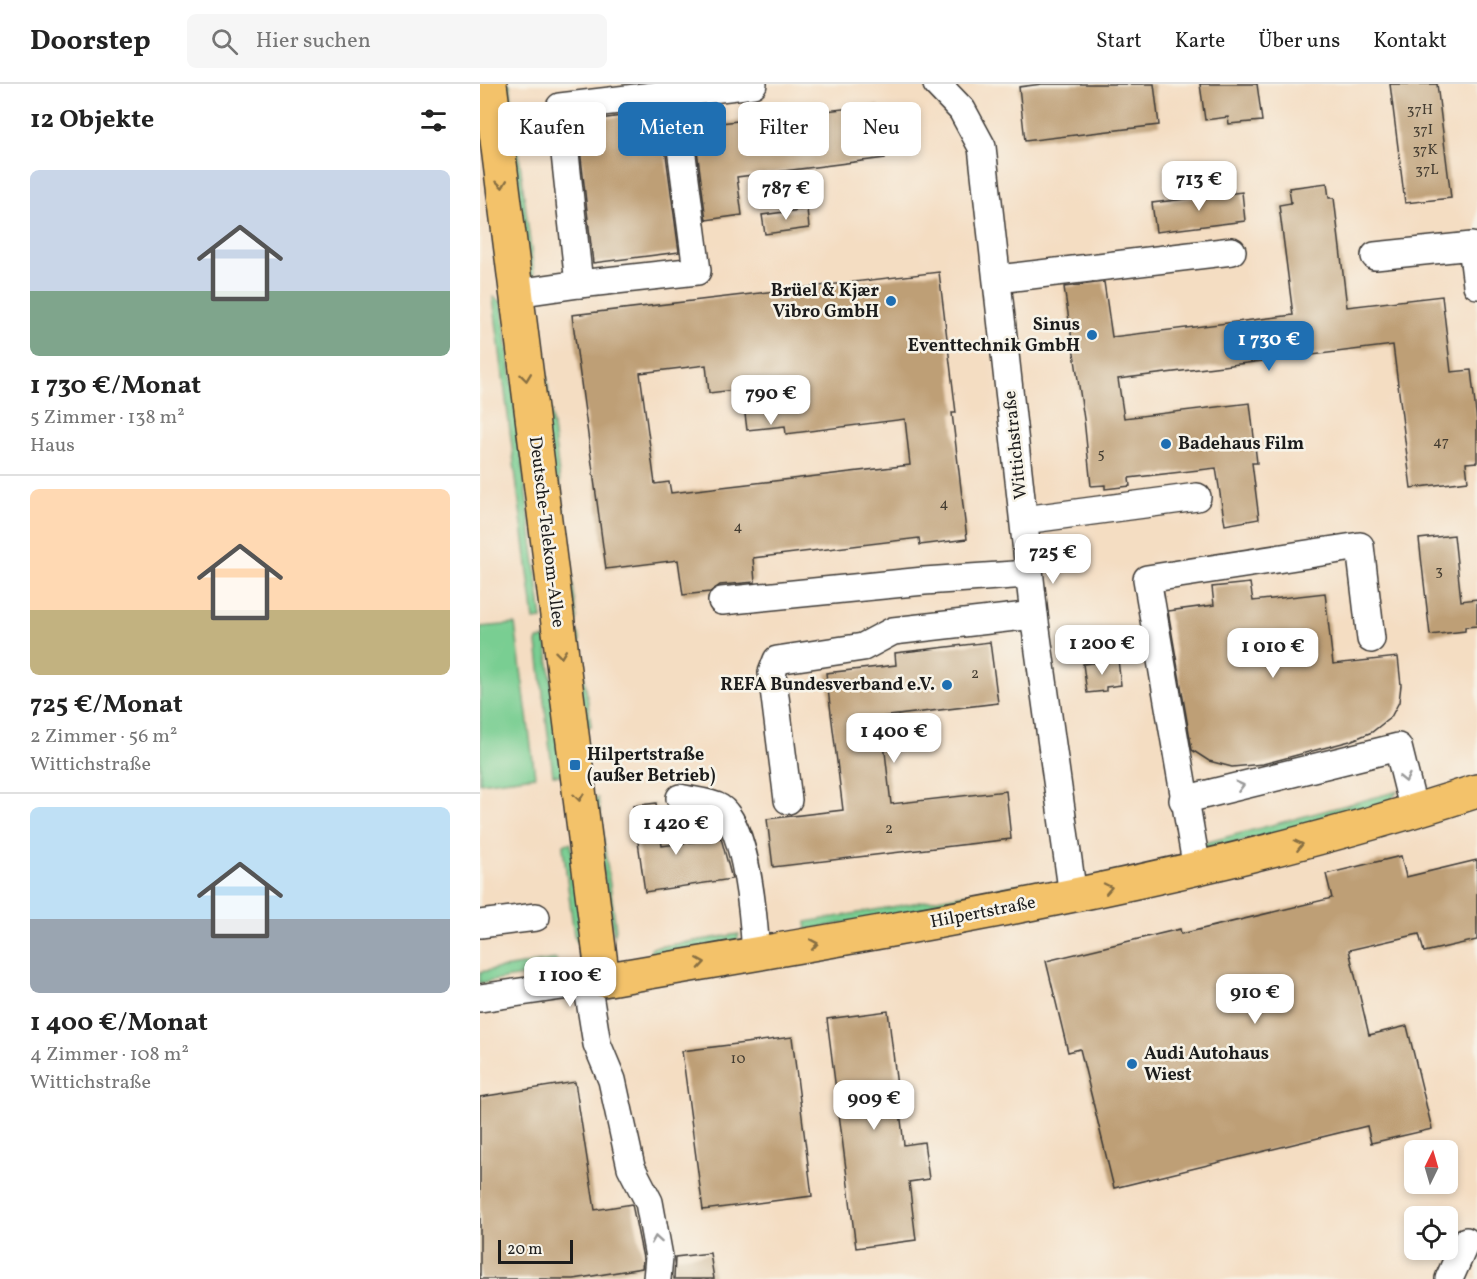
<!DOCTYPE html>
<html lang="de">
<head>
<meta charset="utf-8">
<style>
  :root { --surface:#fff; --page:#f6f6f6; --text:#222; --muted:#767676; --line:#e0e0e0; --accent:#1f6fb2 }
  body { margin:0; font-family:Vollkorn,serif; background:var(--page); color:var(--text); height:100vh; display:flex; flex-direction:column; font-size:22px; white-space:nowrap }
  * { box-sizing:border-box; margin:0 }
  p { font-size:20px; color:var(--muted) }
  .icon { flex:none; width:33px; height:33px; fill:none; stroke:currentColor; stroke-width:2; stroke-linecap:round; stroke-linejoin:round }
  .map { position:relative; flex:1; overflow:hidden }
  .sheet { display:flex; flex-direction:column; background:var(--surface); width:480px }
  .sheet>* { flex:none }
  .top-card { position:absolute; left:18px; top:18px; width:570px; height:54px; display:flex; gap:12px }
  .needle { width:39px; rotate:5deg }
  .controls { position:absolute; left:924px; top:1056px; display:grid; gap:12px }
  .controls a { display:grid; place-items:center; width:54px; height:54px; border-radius:9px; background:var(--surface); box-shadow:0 3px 9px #0003; font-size:30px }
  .scale { position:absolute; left:18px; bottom:15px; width:75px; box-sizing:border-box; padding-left:6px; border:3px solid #1c1c1c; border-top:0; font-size:16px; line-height:21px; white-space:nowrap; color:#1c1c1c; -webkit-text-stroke:4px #f7f3e8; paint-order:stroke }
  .price { position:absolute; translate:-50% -51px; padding:0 14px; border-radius:12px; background:#fff; color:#222; font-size:20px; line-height:39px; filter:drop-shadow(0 2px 3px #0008) }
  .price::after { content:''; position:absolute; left:50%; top:36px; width:18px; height:14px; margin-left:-9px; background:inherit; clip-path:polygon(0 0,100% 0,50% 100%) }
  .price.selected { background:var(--accent); color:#fff }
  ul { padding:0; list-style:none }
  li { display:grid; align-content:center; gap:12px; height:318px; padding:0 30px }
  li+li { border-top:2px solid var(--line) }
  li span { display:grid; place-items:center; height:186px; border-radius:9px; color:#555 }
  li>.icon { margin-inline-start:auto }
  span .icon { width:108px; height:108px; fill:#fffc; stroke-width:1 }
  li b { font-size:26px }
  h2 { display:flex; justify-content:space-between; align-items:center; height:72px; padding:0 30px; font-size:26px }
  .chip { padding:0 21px; border-radius:9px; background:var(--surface); box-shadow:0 3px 9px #0003; font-size:21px; line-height:54px }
  .chip.selected { background:var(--accent); color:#fff }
  header { display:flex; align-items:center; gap:36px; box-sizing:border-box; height:84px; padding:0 30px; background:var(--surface); border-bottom:2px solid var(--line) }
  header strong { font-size:28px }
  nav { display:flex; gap:33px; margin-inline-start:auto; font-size:21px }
  .search { width:420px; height:54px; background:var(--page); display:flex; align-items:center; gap:15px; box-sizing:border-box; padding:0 21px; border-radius:9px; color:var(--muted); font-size:22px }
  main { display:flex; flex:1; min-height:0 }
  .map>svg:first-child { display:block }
  .grass { fill:#79ce92; stroke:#4a7557; stroke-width:1.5 }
  .building { fill:#be9f76; fill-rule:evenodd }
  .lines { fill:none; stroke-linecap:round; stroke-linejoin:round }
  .minor-casing { stroke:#3c3935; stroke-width:30 }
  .major-casing { stroke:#3c3935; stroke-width:36 }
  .minor { stroke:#fff; stroke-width:27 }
  .major { stroke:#f3c26a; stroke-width:33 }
  .oneway { stroke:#886f43 }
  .oneway2 { stroke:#999 }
  .poi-dot { fill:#1f6fb2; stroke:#f7f3e8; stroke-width:2 }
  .labels { text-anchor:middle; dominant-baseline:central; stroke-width:5; stroke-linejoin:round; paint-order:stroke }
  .number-label { font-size:15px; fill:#443d32 }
  .poi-label { font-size:18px; font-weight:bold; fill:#1c1c1c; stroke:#f7f3e8; text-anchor:end }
  .street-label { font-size:18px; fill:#1c1c1c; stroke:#f7f3e8 }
</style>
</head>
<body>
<header>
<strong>Doorstep</strong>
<div class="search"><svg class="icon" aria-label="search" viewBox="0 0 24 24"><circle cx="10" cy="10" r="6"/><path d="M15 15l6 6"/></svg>Hier suchen</div>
<nav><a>Start</a><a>Karte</a><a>Über uns</a><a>Kontakt</a></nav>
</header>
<main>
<section class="sheet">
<h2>12 Objekte<svg class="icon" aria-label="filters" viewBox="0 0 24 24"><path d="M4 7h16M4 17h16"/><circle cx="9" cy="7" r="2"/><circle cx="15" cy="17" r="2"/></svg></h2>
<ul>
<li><span style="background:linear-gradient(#c9d6e8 65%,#7fa58c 0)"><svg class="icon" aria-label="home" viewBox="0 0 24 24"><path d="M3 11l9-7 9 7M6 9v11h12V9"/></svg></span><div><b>1 730 €/Monat</b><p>5 Zimmer · 138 m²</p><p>Haus</p></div></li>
<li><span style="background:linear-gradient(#ffd9b3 65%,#c2b280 0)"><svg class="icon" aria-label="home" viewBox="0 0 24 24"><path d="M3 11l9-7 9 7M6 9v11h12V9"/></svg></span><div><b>725 €/Monat</b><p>2 Zimmer · 56 m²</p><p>Wittichstraße</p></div></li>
<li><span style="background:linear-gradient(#bfe0f5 60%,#9aa5b1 0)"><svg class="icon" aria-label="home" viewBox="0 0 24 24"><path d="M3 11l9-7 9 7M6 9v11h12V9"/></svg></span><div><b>1 400 €/Monat</b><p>4 Zimmer · 108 m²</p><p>Wittichstraße</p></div></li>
</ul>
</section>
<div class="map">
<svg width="997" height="1195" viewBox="0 0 997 1195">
  <rect width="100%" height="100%" fill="#f7f3e8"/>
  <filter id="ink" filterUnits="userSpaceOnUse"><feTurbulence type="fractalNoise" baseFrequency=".0167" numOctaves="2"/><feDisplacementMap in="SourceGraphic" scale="12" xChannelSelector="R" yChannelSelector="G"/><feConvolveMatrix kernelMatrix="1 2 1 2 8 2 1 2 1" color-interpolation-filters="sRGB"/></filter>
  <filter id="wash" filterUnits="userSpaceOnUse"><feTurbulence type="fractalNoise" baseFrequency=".008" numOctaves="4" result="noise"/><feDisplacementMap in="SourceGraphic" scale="24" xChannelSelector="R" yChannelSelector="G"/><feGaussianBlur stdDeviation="1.35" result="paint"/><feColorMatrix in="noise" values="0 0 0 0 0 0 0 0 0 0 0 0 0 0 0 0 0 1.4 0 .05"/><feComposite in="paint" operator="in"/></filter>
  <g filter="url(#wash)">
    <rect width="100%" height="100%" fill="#f4ddc2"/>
    <g class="grass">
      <polygon points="21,0 30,0 54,190 55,195 50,199"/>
      <polygon points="13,213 22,218 62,535 54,536"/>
      <polygon points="57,216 97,534 96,539 89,540 49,225"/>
      <polygon points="35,540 55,692 0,699 0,543"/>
      <polygon points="99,550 111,642 103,645 90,551"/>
      <polygon points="66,554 83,691 73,691 57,559 58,555"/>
      <polygon points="918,707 910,717 840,739 727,766 721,760"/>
      <polygon points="118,714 136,845 134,853 111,715"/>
      <polygon points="91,759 102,852 101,859 97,858 94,851 83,763 84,760"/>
      <polygon points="547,799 541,807 327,846 326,838"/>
      <polygon points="259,850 256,859 170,872 171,864"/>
      <polygon points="76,875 78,886 0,899 0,888"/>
    </g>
    <g id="blocks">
      <g class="building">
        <polygon points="562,0 674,0 679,41 545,57 539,3"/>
        <polygon points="720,0 777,0 782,37 749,40 748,33 725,36"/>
        <polygon points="910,0 957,0 971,114 925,119"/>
        <polygon points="398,21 405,74 257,93 262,131 226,136 214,42"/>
        <polygon points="180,27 199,168 113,179 97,38"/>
        <polygon points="847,99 849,114 854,114 867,223 962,212 971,288 991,286 997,338 997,378 986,379 988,397 931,404 913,261 638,295 644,334 770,319 777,379 772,379 779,435 745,441 736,384 649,394 650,402 625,405 625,401 611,402 604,335 584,203 624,198 632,253 813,231 799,121 811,119 809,104"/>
        <polygon points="762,108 765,137 676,148 672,119"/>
        <polygon points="327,125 329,144 285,150 282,131"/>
        <path d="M459,188L476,329H472L487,455L440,461L439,454L273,474L275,498L240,501L230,508L203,511L198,476L126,485L92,231ZM226,281L229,309L262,305L267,346L305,342L306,350L425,335L430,381L191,409L189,398L175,400L160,289Z"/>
        <polygon points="974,451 981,517 997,515 997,542 985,543 985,547 950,551 939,455"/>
        <polygon points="770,499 773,517 845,509 853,580 918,573 921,601 919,618 911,633 892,648 870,657 783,680 752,683 729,677 712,666 688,527 734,521 732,503"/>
        <polygon points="510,558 518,619 401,633 411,720 526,707 531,755 293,783 287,735 363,726 346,589 416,581 415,569"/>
        <polygon points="638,576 641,601 626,603 626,607 607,609 603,580"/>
        <polygon points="176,719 182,762 241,754 252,795 165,808 153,722"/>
        <polygon points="921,772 926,793 997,776 997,856 944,868 939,850 869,866 889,951 927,942 952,1045 891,1059 887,1042 634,1104 600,965 588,968 566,877 700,845 701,850 852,814 846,790"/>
        <polygon points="408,927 424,1061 444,1058 449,1095 429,1098 436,1156 376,1164 347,935"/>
        <polygon points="312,953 332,1112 223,1126 202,967"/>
        <polygon points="95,998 115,1126 152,1120 163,1174 162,1184 94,1195 0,1195 0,1013"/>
        <polygon points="230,1169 234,1195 194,1195 195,1173"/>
      </g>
    </g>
  </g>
  <g filter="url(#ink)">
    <use href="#blocks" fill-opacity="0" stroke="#3c3935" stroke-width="1.5"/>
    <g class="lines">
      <defs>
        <g id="minor">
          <polyline points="457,0 482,26 502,63 554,531 593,812"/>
          <polyline points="895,172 992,162 997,201"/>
          <polyline points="518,195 752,167"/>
          <polyline points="99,200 217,187 194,10"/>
          <polyline points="36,209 99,200 80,23 273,0"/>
          <polyline points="544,436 717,413"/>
          <polyline points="242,517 444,497 549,490"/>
          <path d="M200,714C211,717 230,718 240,724C267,741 274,839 276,870"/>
          <polyline points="308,716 292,589 297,576 383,563 413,547 554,531"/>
          <polyline points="703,716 918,663 934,727"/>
          <polyline points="717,785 667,495 880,462 891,555"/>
          <polyline points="0,840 56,833"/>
          <polyline points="107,898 117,960 132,996 151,1083 169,1118 179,1173 177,1195"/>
          <polyline points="0,914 123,896"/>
          <polyline points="969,1195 986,1157"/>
        </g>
        <path id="major" d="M10,0L123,896C417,845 713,800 997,707"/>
      </defs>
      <use href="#minor" class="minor-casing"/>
      <use href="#major" class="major-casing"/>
      <use href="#minor" class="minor"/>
      <use href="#major" class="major"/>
    </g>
    <defs><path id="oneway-chevron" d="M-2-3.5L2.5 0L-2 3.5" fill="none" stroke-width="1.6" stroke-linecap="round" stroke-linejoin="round" transform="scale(1.5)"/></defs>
    <g class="oneway">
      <use href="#oneway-chevron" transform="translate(22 100) rotate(83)"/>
      <use href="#oneway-chevron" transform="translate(46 293) rotate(83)"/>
      <use href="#oneway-chevron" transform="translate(81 570) rotate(83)"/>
      <use href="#oneway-chevron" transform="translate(99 713) rotate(83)"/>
      <use href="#oneway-chevron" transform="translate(819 761) rotate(-14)"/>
      <use href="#oneway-chevron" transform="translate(628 804) rotate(-12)"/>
      <use href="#oneway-chevron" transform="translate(334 860) rotate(-10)"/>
      <use href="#oneway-chevron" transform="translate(221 879) rotate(-9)"/>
    </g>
    <g class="oneway2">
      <use href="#oneway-chevron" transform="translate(925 694) rotate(77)"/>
      <use href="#oneway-chevron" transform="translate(760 702) rotate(-14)"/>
      <use href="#oneway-chevron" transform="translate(176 1156) rotate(-99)"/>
    </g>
  </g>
  <g class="poi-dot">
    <circle cx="411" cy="217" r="6"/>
    <circle cx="612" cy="251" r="6"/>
    <circle cx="686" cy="360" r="6"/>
    <circle cx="467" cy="601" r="6"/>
    <rect x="89" y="675" width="12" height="12" rx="3"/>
    <circle cx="652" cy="980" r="6"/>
  </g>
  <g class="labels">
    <g class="number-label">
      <text x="940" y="26">37H</text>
      <text x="943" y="46">37I</text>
      <text x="945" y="66">37K</text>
      <text x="947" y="86">37L</text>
      <text x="961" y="358">47</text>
      <text x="621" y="370">5</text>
      <text x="464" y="420">4</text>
      <text x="258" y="443">4</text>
      <text x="959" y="487">3</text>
      <text x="495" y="590">2</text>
      <text x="409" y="745">2</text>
      <text x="258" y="975">10</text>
    </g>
    <g class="poi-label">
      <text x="399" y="207">Brüel &amp; Kjær<tspan x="399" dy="21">Vibro GmbH</tspan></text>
      <text x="600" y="241">Sinus<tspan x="600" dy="21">Eventtechnik GmbH</tspan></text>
      <text x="698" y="360" text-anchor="start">Badehaus Film</text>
      <text x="455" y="601">REFA Bundesverband e.V.</text>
      <text x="107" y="671" text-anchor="start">Hilpertstraße<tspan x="107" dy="21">(außer Betrieb)</tspan></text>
      <text x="664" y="970" text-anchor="start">Audi Autohaus<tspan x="664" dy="21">Wiest</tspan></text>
    </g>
    <g class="street-label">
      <text transform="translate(536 361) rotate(-96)">Wittichstraße</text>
      <text transform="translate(66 448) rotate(83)">Deutsche-Telekom-Allee</text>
      <text transform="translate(503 829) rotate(-11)">Hilpertstraße</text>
    </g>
  </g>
</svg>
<div class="controls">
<a><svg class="needle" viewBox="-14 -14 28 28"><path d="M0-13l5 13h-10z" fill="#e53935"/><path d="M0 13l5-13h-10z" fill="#767676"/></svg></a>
<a><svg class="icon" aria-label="locate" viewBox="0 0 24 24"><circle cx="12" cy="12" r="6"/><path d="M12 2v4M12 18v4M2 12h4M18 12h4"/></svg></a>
</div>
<div class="scale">20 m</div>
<b class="price" style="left:719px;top:128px">713 €</b>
<b class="price" style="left:306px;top:137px">787 €</b>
<b class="price selected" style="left:789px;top:288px">1 730 €</b>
<b class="price" style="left:291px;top:342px">790 €</b>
<b class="price" style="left:573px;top:501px">725 €</b>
<b class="price" style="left:622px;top:592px">1 200 €</b>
<b class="price" style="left:793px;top:595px">1 010 €</b>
<b class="price" style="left:414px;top:680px">1 400 €</b>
<b class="price" style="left:196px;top:772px">1 420 €</b>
<b class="price" style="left:90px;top:924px">1 100 €</b>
<b class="price" style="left:775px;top:941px">910 €</b>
<b class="price" style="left:394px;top:1047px">909 €</b>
<div class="top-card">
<a class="chip">Kaufen</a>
<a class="chip selected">Mieten</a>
<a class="chip">Filter</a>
<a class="chip">Neu</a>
</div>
</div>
</main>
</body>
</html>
